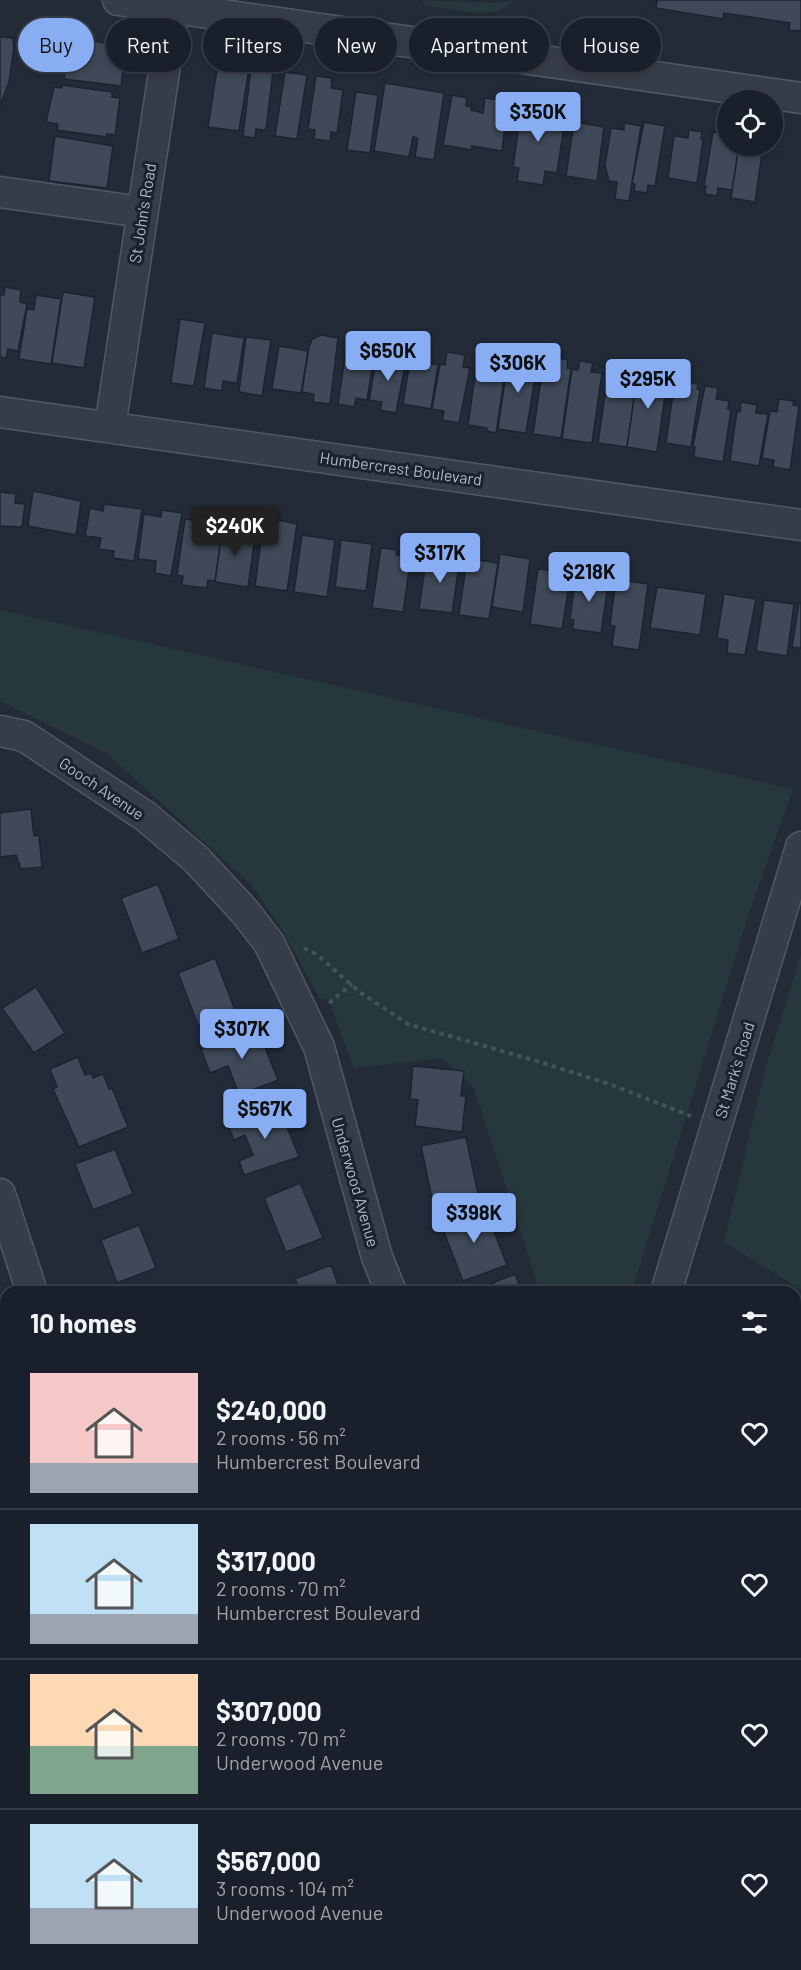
<!DOCTYPE html>
<html lang="en">
<head>
<meta charset="utf-8">
<style>
  :root { --surface:#1a202b; --page:#272d37; --text:#f1f3f6; --muted:#9fa3a9; --line:#383e47; --accent:#89adf2 }
  body { margin:0; font-family:Barlow,sans-serif; background:var(--page); color:var(--text); height:100vh; display:flex; flex-direction:column; font-size:22px; white-space:nowrap }
  * { box-sizing:border-box; margin:0 }
  p { font-size:20px; color:var(--muted) }
  .icon { flex:none; width:33px; height:33px; fill:none; stroke:currentColor; stroke-width:2; stroke-linecap:round; stroke-linejoin:round }
  .map { position:relative; flex:1; overflow:hidden }
  .details { position:absolute; left:0px; top:1286px; width:801px; height:686px; display:flex; flex-direction:column; background:var(--surface); border-radius:18px 18px 0 0; box-shadow:0 3px 9px #0003,0 0 0 2px var(--line) }
  .details>* { flex:none }
  .hud { position:absolute; left:18px; top:18px; width:765px; height:54px; display:flex; gap:12px }
  .buttons { position:absolute; left:717px; top:90px; display:grid; gap:12px }
  .buttons a { display:grid; place-items:center; width:66px; height:66px; border-radius:50%; background:var(--surface); box-shadow:0 3px 9px #0003,0 0 0 2px var(--line); font-size:30px }
  .price { position:absolute; translate:-50% -51px; padding:0 14px; border-radius:6px; background:var(--accent); color:#111; font-size:20px; line-height:39px; filter:drop-shadow(0 2px 3px #0008) }
  .price::after { content:''; position:absolute; left:50%; top:36px; width:18px; height:14px; margin-left:-9px; background:inherit; clip-path:polygon(0 0,100% 0,50% 100%) }
  .price.current { background:#222; color:#fff }
  ul { padding:0; list-style:none }
  li { display:flex; align-items:center; gap:18px; height:150px; padding:0 30px }
  li+li { border-top:2px solid var(--line) }
  li span { display:grid; place-items:center; flex:none; width:168px; height:120px; border-radius:0px; color:#555 }
  li>.icon { margin-inline-start:auto }
  span .icon { width:72px; height:72px; fill:#fffc; stroke-width:1 }
  li b { font-size:26px }
  h2 { display:flex; justify-content:space-between; align-items:center; height:72px; padding:0 30px; font-size:26px }
  .chip { padding:0 21px; border-radius:27px; background:var(--surface); box-shadow:0 3px 9px #0003,0 0 0 2px var(--line); font-size:21px; line-height:54px }
  .chip.current { background:var(--accent); color:#111 }
  .map>svg:first-child { display:block }
  .green { fill:#26383b }
  .building { fill:#3f4958; stroke:#1d2430; stroke-width:1.5 }
  .lines { fill:none; stroke-linecap:round; stroke-linejoin:round }
  .minor-casing { stroke:#515864; stroke-width:33 }
  .path { stroke:#425457; stroke-width:4; stroke-dasharray:4.5 4.5; stroke-linecap:butt }
  .minor { stroke:#363d49; stroke-width:30 }
  .labels { text-anchor:middle; dominant-baseline:central; stroke-width:6; stroke-linejoin:round; paint-order:stroke }
  .street-label { font-size:16px; fill:#b1b8c5; stroke:#1b222e }
</style>
</head>
<body>
<div class="map">
<svg width="801" height="1970" viewBox="0 0 801 1970">
  <rect width="100%" height="100%" fill="#232b39"/>
  <g class="green">
    <path d="M421,0L495,3L514,0C496,23 453,8 427,6Z"/>
    <polygon points="0,610 793,789 749,913 632,1291 540,1291 474,1088 442,1058 354,1068 328,998 321,1001 280,926 251,884 106,753 0,701"/>
    <polygon points="801,955 801,1290 724,1242 766,1066"/>
  </g>
  <g class="building">
    <polygon points="657,0 801,0 801,31 789,30 790,23 724,13 723,19 656,8"/>
    <polygon points="0,37 13,38 14,47 9,82 0,106"/>
    <polygon points="71,38 119,45 119,49 126,50 121,86 64,79"/>
    <polygon points="218,63 249,68 239,131 208,127"/>
    <polygon points="251,68 273,71 266,130 256,129 255,138 243,136"/>
    <polygon points="285,72 307,75 297,139 275,136"/>
    <polygon points="316,76 332,78 331,88 343,90 337,133 331,132 330,141 314,139 315,130 308,129"/>
    <polygon points="385,83 444,93 434,160 415,157 418,138 413,137 409,157 374,151"/>
    <polygon points="62,85 112,92 112,97 120,98 115,135 107,134 106,137 57,130 58,124 46,122 54,87 62,88"/>
    <polygon points="356,92 378,95 370,153 347,150"/>
    <polygon points="452,95 467,98 466,106 472,107 471,110 483,113 485,98 508,101 502,151 472,146 472,150 443,145"/>
    <polygon points="522,105 564,111 563,119 565,119 557,173 545,171 543,185 517,181 519,168 513,167"/>
    <polygon points="574,122 604,127 597,181 566,176"/>
    <polygon points="644,122 665,126 655,186 648,185 647,193 634,191 635,184 632,183"/>
    <polygon points="624,123 641,126 629,201 615,199 617,182 609,181 605,166 611,128 624,130"/>
    <polygon points="689,130 702,132 701,139 703,140 697,183 668,178 674,136 688,138"/>
    <polygon points="713,132 728,134 728,146 739,146 732,190 718,188 717,196 705,194 706,186 704,186"/>
    <polygon points="55,136 113,146 107,188 49,181"/>
    <polygon points="739,146 763,146 755,202 731,198"/>
    <polygon points="5,287 21,290 20,302 27,304 18,351 8,349 6,358 0,357 0,295 4,295"/>
    <polygon points="63,292 95,297 84,368 52,363"/>
    <polygon points="36,295 61,299 51,364 19,359 27,309 34,310"/>
    <polygon points="180,319 205,323 194,386 171,383"/>
    <polygon points="212,333 244,338 237,383 223,381 222,391 204,388"/>
    <polygon points="321,335 338,338 330,404 313,402 314,394 302,392 309,347 312,339"/>
    <polygon points="246,337 271,340 262,396 239,392"/>
    <polygon points="348,337 373,341 371,354 374,355 367,400 356,398 354,407 338,404"/>
    <polygon points="279,346 308,351 301,393 272,389"/>
    <polygon points="447,352 465,355 463,367 470,368 459,423 442,420 444,411 432,409 440,364 445,365"/>
    <polygon points="513,352 530,354 528,363 537,364 526,433 498,429 508,360 512,360"/>
    <polygon points="377,355 406,360 396,413 380,410 382,402 369,400"/>
    <polygon points="478,355 507,359 496,433 486,431 487,428 468,425"/>
    <polygon points="554,357 568,360 567,368 571,369 561,438 533,434 543,365 553,366"/>
    <polygon points="410,360 438,365 431,409 403,404"/>
    <polygon points="580,361 593,363 591,372 602,373 592,443 562,439 572,369 578,370"/>
    <polygon points="618,365 634,367 632,377 637,378 627,447 598,443 608,374 611,367 617,368"/>
    <polygon points="639,365 665,372 664,381 667,382 657,452 627,447"/>
    <polygon points="675,380 698,384 697,389 700,389 691,447 666,443"/>
    <polygon points="705,386 718,388 716,399 729,401 728,409 731,410 723,462 694,457 695,447 693,446"/>
    <polygon points="779,399 794,401 793,405 799,406 790,470 773,467 774,460 762,458 770,411 777,412"/>
    <polygon points="741,402 757,405 756,413 768,414 759,466 730,461 737,411 740,412"/>
    <polygon points="33,491 81,501 76,535 28,526"/>
    <polygon points="0,492 16,494 15,503 25,504 22,527 0,526"/>
    <polygon points="104,504 142,509 134,561 113,558 114,551 99,549 101,538 85,536 90,508 103,511"/>
    <polygon points="162,510 182,513 171,576 155,573 156,561 138,559 144,514 161,517"/>
    <polygon points="185,519 223,524 215,581 208,580 207,588 182,585 183,576 177,575"/>
    <polygon points="278,520 297,524 287,591 255,586 263,525 277,527"/>
    <polygon points="223,525 242,528 240,535 255,537 248,587 215,582"/>
    <polygon points="302,535 335,540 327,597 294,592"/>
    <polygon points="341,540 372,544 366,591 335,587"/>
    <polygon points="381,548 397,550 396,555 411,557 403,612 372,608"/>
    <polygon points="427,554 460,558 452,613 419,609"/>
    <polygon points="500,554 530,559 523,612 492,607"/>
    <polygon points="467,558 498,563 489,619 459,615"/>
    <polygon points="538,569 571,573 562,629 530,624"/>
    <polygon points="576,573 609,578 601,633 572,629 574,620 570,619"/>
    <polygon points="616,579 648,584 639,650 612,646 615,626 610,625"/>
    <polygon points="657,587 706,594 700,635 650,628"/>
    <polygon points="724,594 756,599 745,655 727,653 728,640 717,638"/>
    <polygon points="764,600 794,604 787,656 756,651"/>
    <polygon points="799,603 801,603 801,648 792,647"/>
    <polygon points="31,809 34,836 39,835 42,867 21,869 16,855 0,857 0,813"/>
    <polygon points="158,884 179,939 142,953 121,898"/>
    <polygon points="215,958 235,1010 198,1025 178,973"/>
    <polygon points="36,987 65,1033 34,1053 2,1008"/>
    <polygon points="257,1027 278,1080 239,1095 228,1066 210,1073 201,1049"/>
    <polygon points="78,1057 85,1075 91,1073 93,1078 103,1074 109,1089 112,1088 128,1127 79,1147 53,1089 57,1087 50,1069"/>
    <polygon points="413,1066 464,1071 461,1096 466,1096 462,1132 415,1126 418,1100 410,1099"/>
    <polygon points="278,1104 299,1157 244,1175 239,1161 253,1155 245,1135 234,1140 229,1128 241,1124 239,1119"/>
    <polygon points="466,1137 479,1199 434,1208 421,1146"/>
    <polygon points="115,1149 133,1194 93,1210 75,1164"/>
    <polygon points="300,1183 323,1238 286,1252 264,1198"/>
    <polygon points="484,1206 507,1265 463,1281 440,1222"/>
    <polygon points="139,1225 156,1268 117,1283 101,1240"/>
    <polygon points="331,1265 341,1292 300,1292 295,1279"/>
    <polygon points="515,1274 522,1292 471,1292"/>
    <polygon points="1,1360 6,1394 0,1396 0,1361"/>
    <polygon points="6,1525 6,1564 4,1564 0,1555 0,1528"/>
    <polygon points="801,1776 801,1817 795,1816"/>
    <polygon points="795,1848 801,1849 801,1913 795,1912"/>
    <polygon points="795,1930 801,1931 801,1970 762,1970 763,1965 795,1965"/>
    <polygon points="0,1933 6,1946 6,1965 13,1965 2,1970"/>
    <polygon points="579,1965 615,1965 615,1969 620,1970 578,1970"/>
  </g>
  <g class="lines">
    <defs>
      <g id="minor">
        <polyline points="118,0 801,98"/>
        <polyline points="0,192 142,212"/>
        <polyline points="0,412 801,525"/>
        <polyline points="110,427 175,0"/>
        <polyline points="0,731 24,736 145,816 196,859 245,912 269,943 319,1047 377,1257 391,1292"/>
        <polyline points="0,1194 32,1292"/>
        <polyline points="666,1292 801,847"/>
        <polyline points="795,1377 801,1378"/>
        <polyline points="0,1653 6,1650"/>
        <polyline points="192,1970 204,1965"/>
        <polyline points="325,1970 325,1965"/>
        <polyline points="681,1970 682,1965"/>
      </g>
    </defs>
    <use href="#minor" class="minor-casing"/>
    <g class="path">
      <polyline points="304,948 316,954 361,993 408,1024 540,1062 609,1084 691,1116"/>
      <polyline points="329,1003 352,984"/>
    </g>
    <use href="#minor" class="minor"/>
  </g>
  <g class="labels">
    <g class="street-label">
      <text transform="translate(142 213) rotate(-81)">St John's Road</text>
      <text transform="translate(401 468) rotate(8)">Humbercrest Boulevard</text>
      <text transform="translate(102 788) rotate(34)">Gooch Avenue</text>
      <text transform="translate(734 1070) rotate(-73)">St Mark's Road</text>
      <text transform="translate(356 1182) rotate(74)">Underwood Avenue</text>
    </g>
  </g>
</svg>
<div class="buttons">
<a><svg class="icon" aria-label="locate" viewBox="0 0 24 24"><circle cx="12" cy="12" r="6"/><path d="M12 2v4M12 18v4M2 12h4M18 12h4"/></svg></a>
</div>
<b class="price" style="left:538px;top:143px">$350K</b>
<b class="price" style="left:388px;top:382px">$650K</b>
<b class="price" style="left:518px;top:394px">$306K</b>
<b class="price" style="left:648px;top:410px">$295K</b>
<b class="price current" style="left:235px;top:557px">$240K</b>
<b class="price" style="left:440px;top:584px">$317K</b>
<b class="price" style="left:589px;top:603px">$218K</b>
<b class="price" style="left:242px;top:1060px">$307K</b>
<b class="price" style="left:265px;top:1140px">$567K</b>
<b class="price" style="left:474px;top:1244px">$398K</b>
<div class="hud">
<a class="chip current">Buy</a>
<a class="chip">Rent</a>
<a class="chip">Filters</a>
<a class="chip">New</a>
<a class="chip">Apartment</a>
<a class="chip">House</a>
</div>
<section class="details">
<h2>10 homes<svg class="icon" aria-label="filters" viewBox="0 0 24 24"><path d="M4 7h16M4 17h16"/><circle cx="9" cy="7" r="2"/><circle cx="15" cy="17" r="2"/></svg></h2>
<ul>
<li><span style="background:linear-gradient(#f6c9c9 75%,#9aa5b1 0)"><svg class="icon" aria-label="home" viewBox="0 0 24 24"><path d="M3 11l9-7 9 7M6 9v11h12V9"/></svg></span><div><b>$240,000</b><p>2 rooms · 56 m²</p><p>Humbercrest Boulevard</p></div><svg class="icon" aria-label="heart" viewBox="0 0 24 24"><path d="M12 20l-8-8c-3-5 5-10 8-4 3-6 11-1 8 4z"/></svg></li>
<li><span style="background:linear-gradient(#bfe0f5 75%,#9aa5b1 0)"><svg class="icon" aria-label="home" viewBox="0 0 24 24"><path d="M3 11l9-7 9 7M6 9v11h12V9"/></svg></span><div><b>$317,000</b><p>2 rooms · 70 m²</p><p>Humbercrest Boulevard</p></div><svg class="icon" aria-label="heart" viewBox="0 0 24 24"><path d="M12 20l-8-8c-3-5 5-10 8-4 3-6 11-1 8 4z"/></svg></li>
<li><span style="background:linear-gradient(#ffd9b3 60%,#7fa58c 0)"><svg class="icon" aria-label="home" viewBox="0 0 24 24"><path d="M3 11l9-7 9 7M6 9v11h12V9"/></svg></span><div><b>$307,000</b><p>2 rooms · 70 m²</p><p>Underwood Avenue</p></div><svg class="icon" aria-label="heart" viewBox="0 0 24 24"><path d="M12 20l-8-8c-3-5 5-10 8-4 3-6 11-1 8 4z"/></svg></li>
<li><span style="background:linear-gradient(#bfe0f5 70%,#9aa5b1 0)"><svg class="icon" aria-label="home" viewBox="0 0 24 24"><path d="M3 11l9-7 9 7M6 9v11h12V9"/></svg></span><div><b>$567,000</b><p>3 rooms · 104 m²</p><p>Underwood Avenue</p></div><svg class="icon" aria-label="heart" viewBox="0 0 24 24"><path d="M12 20l-8-8c-3-5 5-10 8-4 3-6 11-1 8 4z"/></svg></li>
</ul>
</section>
</div>
</body>
</html>
